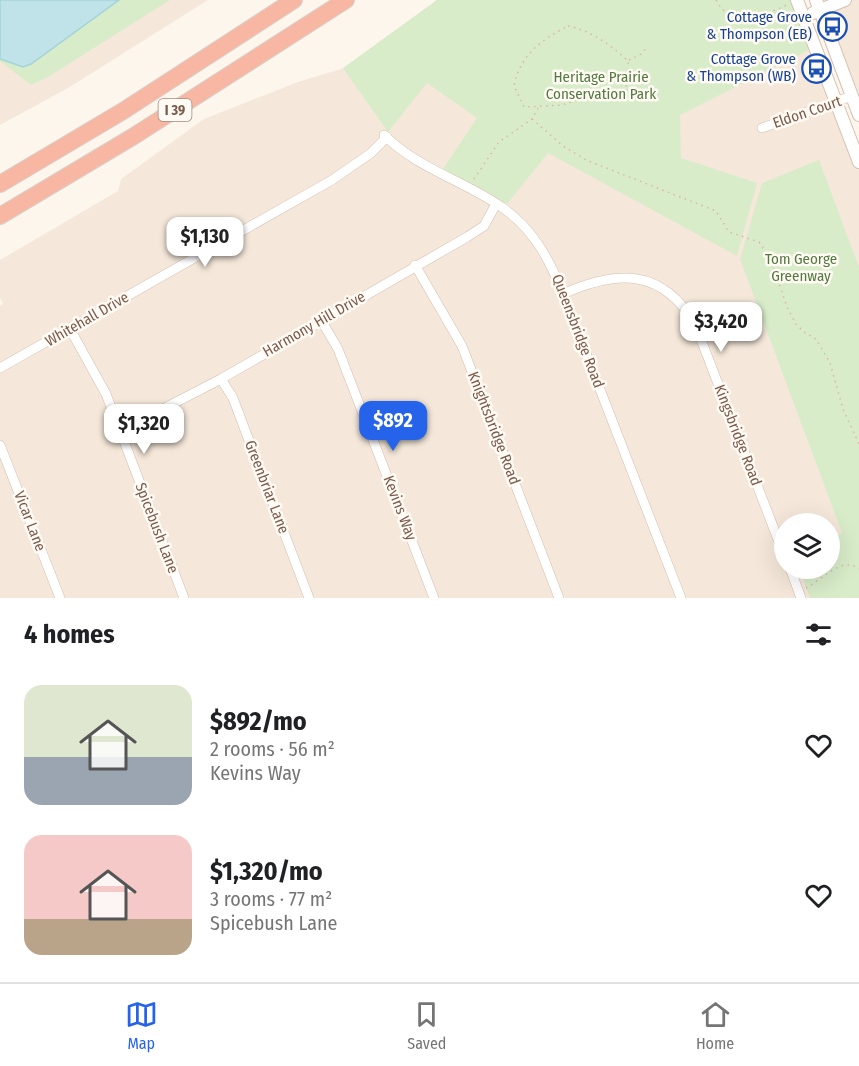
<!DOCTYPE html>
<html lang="en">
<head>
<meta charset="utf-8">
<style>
  :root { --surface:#fff; --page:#f6f6f6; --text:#202124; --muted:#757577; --line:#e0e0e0; --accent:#2563eb }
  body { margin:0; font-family:"Fira Sans Condensed",sans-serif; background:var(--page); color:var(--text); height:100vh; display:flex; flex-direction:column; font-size:22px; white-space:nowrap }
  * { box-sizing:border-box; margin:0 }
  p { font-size:20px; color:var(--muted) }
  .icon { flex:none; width:33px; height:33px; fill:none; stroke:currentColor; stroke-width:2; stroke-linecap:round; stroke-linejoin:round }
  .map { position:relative; height:598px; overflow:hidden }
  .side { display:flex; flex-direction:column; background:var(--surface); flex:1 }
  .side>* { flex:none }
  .fabs { position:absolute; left:774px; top:513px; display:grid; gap:12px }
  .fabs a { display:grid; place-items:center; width:66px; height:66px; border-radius:50%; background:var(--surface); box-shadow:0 6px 24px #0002; font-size:30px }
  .price { position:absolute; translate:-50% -51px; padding:0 14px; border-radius:12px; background:#fff; color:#222; font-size:20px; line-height:39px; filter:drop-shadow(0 2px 3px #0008) }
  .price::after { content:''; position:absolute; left:50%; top:36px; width:18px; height:14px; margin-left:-9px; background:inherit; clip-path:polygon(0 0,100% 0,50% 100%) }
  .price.active { background:var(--accent); color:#fff }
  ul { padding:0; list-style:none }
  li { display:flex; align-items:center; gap:18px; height:150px; padding:0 24px }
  li span { display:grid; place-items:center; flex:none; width:168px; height:120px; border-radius:18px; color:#555 }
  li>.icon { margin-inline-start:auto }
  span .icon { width:72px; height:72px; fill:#fffc; stroke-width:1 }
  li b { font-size:26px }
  h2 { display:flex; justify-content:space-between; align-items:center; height:72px; padding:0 24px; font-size:26px }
  .menu { display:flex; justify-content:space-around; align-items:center; height:84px; border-top:2px solid var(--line); background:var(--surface); font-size:16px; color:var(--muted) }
  .menu a { display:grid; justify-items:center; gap:3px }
  .menu .active { color:var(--accent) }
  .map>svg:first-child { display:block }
  .residential { fill:#f5e8da; fill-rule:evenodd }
  .green { fill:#d8ecc9 }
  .water { fill:#bfe3e8; stroke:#a5d3da; stroke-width:1.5 }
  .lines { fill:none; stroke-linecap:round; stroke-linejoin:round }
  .street-casing { stroke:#d1beb0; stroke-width:10 }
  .secondary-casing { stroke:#d6c0b0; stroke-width:14 }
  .highway-casing { stroke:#dad1cd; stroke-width:18 }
  .path { stroke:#d9b8a5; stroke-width:1.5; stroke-dasharray:1.5 4.5; stroke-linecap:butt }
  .street { stroke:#fff; stroke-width:9 }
  .secondary { stroke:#fff; stroke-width:12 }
  .highway { stroke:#f7b7a3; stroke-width:16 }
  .labels { text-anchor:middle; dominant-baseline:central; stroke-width:5; stroke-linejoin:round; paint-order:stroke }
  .shield { fill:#fffaf3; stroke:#a28b7f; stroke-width:1.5 }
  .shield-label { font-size:14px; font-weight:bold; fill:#7a5c4d }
  .transit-label { font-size:15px; fill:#164399; stroke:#fffaf3; text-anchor:end }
  .park-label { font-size:15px; fill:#537a41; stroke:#fffaf3 }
  .street-label { font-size:15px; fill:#7a5c4d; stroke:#fffaf3 }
</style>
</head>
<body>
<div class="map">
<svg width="859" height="598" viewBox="0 0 859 598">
  <rect width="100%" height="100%" fill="#fdf6ec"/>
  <g class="residential">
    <polygon points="0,0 208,0 68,88 0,125"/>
    <path d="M437,0H797L859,162V598H0V306L3,304L0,298V260L118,191L121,179L204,119L298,82L344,68ZM784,524H830V568H784Z"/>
    <polygon points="820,0 859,0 859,99"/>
  </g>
  <g class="green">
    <polygon points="0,0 170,0 48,77 31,85 0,61"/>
    <polygon points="437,0 790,0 809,50 680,115 681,158 757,183 737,256 548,153 507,204 443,169 477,118 427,83 388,132 343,68"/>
    <polygon points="819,160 859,267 859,598 810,598 799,569 830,568 830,538 842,533 740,259 762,183"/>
  </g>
  <polygon class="water" points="0,0 119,0 31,64 23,67 0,59"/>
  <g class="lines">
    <defs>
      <g id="street">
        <polyline points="762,128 852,96"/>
        <path d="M384,135C418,169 465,181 503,208C533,229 550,260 563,294L681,598"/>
        <polyline points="415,265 462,346 559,598"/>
        <path d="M563,294C617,270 662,268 695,324L784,555"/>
        <polyline points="321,320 338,349 434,598"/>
        <polyline points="70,329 106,394 184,598"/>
        <polyline points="0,368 332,180 371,153 387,137"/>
        <polyline points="221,379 233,398 245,430 309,598"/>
        <polyline points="120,431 221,379 467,237 484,226 496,204"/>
        <polyline points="0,445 60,598"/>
        <polyline points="790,568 801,598"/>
      </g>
      <g id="secondary">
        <polyline points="797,0 859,162"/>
        <polyline points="816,0 859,115"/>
        <polyline points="813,13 845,0"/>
      </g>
      <g id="highway">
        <polyline points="0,184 123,111 294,0"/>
        <polyline points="0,216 134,136 346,0"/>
      </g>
    </defs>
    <use href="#street" class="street-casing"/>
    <use href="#secondary" class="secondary-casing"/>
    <use href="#highway" class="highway-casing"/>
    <g class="path">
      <path d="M716,0C733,31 761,16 787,5"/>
      <path d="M568,26C590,30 611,45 628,61L629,84L613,94L595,100L584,98L562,105L524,107L514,86C520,55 541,40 568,26Z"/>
      <polyline points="629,60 641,54 648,46"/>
      <polyline points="532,119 563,146 586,160 716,211 729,232 759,242 771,260 787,307 796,324 804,332 816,339 830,363 843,409 859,444"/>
      <polyline points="474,179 499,142 532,119 539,106"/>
      <path d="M806,588C820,581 843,555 859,569"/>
    </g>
    <use href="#street" class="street"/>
    <use href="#secondary" class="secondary"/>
    <use href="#highway" class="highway"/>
  </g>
  <defs>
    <symbol id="bus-ring" viewBox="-11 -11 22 22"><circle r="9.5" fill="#fffaf3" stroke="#1a4fb4" stroke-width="1.5"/><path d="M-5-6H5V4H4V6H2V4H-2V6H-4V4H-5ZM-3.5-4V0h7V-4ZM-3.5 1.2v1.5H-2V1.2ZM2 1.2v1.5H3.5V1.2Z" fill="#1a4fb4"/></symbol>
  </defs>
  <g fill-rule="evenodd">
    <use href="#bus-ring" x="816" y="10" width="33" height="33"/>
    <use href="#bus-ring" x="800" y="52" width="33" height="33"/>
  </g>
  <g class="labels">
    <rect class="shield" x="158.5" y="99" width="33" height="22" rx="4.5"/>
    <g class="shield-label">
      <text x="175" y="110">I 39</text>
    </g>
    <g class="transit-label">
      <text x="812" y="17">Cottage Grove<tspan x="812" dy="17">&amp; Thompson (EB)</tspan></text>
      <text x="796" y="59">Cottage Grove<tspan x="796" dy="17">&amp; Thompson (WB)</tspan></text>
    </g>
    <g class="park-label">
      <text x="601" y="77">Heritage Prairie<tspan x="601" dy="17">Conservation Park</tspan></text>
      <text x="801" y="259">Tom George<tspan x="801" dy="17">Greenway</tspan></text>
    </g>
    <g class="street-label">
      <text transform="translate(807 112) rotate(-19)">Eldon Court</text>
      <text transform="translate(87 319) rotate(-30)">Whitehall Drive</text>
      <text transform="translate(314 324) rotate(-30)">Harmony Hill Drive</text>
      <text transform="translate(578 331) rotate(69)">Queensbridge Road</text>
      <text transform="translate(494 428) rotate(69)">Knightsbridge Road</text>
      <text transform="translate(738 435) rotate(69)">Kingsbridge Road</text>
      <text transform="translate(267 487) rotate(69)">Greenbriar Lane</text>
      <text transform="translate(400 508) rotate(69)">Kevins Way</text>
      <text transform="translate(30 521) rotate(69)">Vicar Lane</text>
      <text transform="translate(157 528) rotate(69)">Spicebush Lane</text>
    </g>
  </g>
</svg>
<div class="fabs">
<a><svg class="icon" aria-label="layers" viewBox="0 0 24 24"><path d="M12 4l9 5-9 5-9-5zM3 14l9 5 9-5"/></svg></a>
</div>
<b class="price" style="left:205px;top:268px">$1,130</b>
<b class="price" style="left:721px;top:353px">$3,420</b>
<b class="price active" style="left:393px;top:452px">$892</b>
<b class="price" style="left:144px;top:455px">$1,320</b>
</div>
<section class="side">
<h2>4 homes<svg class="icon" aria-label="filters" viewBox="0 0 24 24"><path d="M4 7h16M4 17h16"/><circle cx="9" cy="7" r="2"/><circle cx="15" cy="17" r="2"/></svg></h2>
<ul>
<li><span style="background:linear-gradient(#dfe7d0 60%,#9aa5b1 0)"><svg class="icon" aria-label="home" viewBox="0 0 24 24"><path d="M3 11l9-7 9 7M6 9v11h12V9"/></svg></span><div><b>$892/mo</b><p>2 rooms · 56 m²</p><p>Kevins Way</p></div><svg class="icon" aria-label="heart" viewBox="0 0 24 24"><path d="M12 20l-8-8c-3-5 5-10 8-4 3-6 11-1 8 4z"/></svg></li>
<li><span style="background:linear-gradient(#f6c9c9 70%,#b9a48a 0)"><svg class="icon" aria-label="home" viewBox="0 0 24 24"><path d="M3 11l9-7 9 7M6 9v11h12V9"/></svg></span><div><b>$1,320/mo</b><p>3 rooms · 77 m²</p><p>Spicebush Lane</p></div><svg class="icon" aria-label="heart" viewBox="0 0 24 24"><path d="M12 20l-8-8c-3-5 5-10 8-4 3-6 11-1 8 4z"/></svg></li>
</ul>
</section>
<nav class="menu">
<a class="active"><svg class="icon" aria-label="map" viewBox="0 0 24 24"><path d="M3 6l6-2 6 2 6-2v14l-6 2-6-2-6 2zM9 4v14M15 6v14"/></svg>Map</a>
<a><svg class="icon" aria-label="saved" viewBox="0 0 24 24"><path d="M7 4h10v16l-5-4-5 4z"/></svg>Saved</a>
<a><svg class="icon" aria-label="home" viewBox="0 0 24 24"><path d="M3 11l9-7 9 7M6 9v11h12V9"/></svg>Home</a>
</nav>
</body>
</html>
